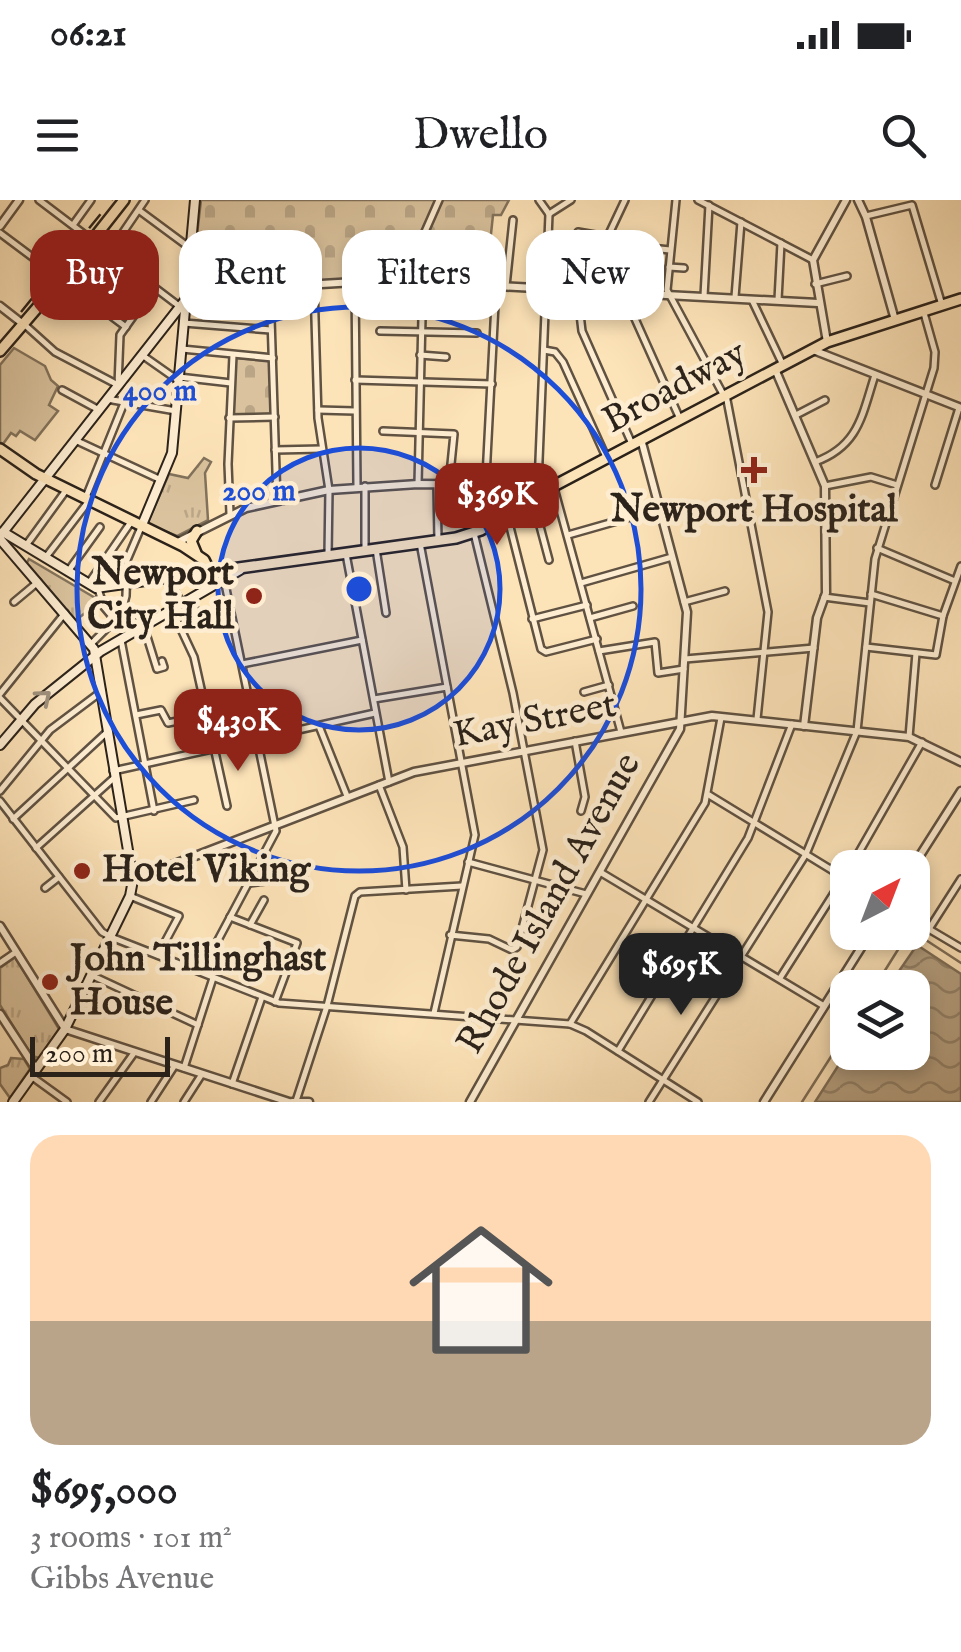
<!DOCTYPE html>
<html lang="en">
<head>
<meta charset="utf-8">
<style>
  :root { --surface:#fff; --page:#f2f2f2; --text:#202124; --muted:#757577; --accent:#8f2418 }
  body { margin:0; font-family:"IM FELL English",serif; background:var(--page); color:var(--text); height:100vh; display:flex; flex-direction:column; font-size:38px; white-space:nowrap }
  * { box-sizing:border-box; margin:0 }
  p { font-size:32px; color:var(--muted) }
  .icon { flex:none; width:55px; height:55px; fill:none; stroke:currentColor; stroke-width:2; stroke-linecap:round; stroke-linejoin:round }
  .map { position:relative; height:902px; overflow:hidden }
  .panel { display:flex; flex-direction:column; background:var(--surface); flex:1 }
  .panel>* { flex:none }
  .guide { position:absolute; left:30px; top:30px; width:902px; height:90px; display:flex; gap:20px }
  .needle { width:65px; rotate:42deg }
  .controls { position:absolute; left:830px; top:650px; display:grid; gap:20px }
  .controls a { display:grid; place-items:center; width:100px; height:100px; border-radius:20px; background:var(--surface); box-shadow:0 5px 15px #0003; font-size:50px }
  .scale { position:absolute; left:30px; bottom:25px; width:140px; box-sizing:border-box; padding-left:10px; border:5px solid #2b221a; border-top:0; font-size:28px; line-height:35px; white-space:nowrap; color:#2b221a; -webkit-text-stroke:8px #feedd1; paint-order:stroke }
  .price { position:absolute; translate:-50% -85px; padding:0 22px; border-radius:20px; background:var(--accent); color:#fff; font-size:32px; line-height:65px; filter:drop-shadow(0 2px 5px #0008) }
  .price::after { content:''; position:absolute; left:50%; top:60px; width:30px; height:22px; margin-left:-15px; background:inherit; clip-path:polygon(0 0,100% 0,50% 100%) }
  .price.selected { background:#222; color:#fff }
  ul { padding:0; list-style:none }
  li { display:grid; align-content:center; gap:20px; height:530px; padding:0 30px }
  li span { display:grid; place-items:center; height:310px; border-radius:30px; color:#555 }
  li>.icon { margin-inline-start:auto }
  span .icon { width:180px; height:180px; fill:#fffc; stroke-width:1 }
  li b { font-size:42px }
  .pill { padding:0 35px; border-radius:30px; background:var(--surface); box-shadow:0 5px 15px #0003; font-size:35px; line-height:90px }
  .pill.selected { background:var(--accent); color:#fff }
  .status { display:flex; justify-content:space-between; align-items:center; height:70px; padding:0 50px; background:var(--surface); direction:ltr }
  .status svg { height:28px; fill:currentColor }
  header { display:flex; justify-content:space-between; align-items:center; height:130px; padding:0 30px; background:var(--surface); font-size:45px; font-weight:600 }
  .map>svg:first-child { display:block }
  .grass { fill:url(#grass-tufts); stroke:#82725c; stroke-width:2.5 }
  .cemetery { fill:url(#cemetery-stones); stroke:#82725c; stroke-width:2.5 }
  .garden { fill:#d9c29d; stroke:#82725c; stroke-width:2.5 }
  .water { fill:url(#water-waves); stroke:#7e6e58; stroke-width:2.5 }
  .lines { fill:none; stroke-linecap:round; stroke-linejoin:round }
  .stream { stroke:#7e6e58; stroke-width:2.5 }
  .minor-casing { stroke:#605242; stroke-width:10 }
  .tertiary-casing { stroke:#605242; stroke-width:11 }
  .secondary-casing { stroke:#2b221a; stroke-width:12 }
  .primary-casing { stroke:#2b221a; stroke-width:14 }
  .minor { stroke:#feedd1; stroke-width:5 }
  .tertiary { stroke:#feedd1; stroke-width:6 }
  .secondary { stroke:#feedd1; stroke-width:8 }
  .primary { stroke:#fde3b8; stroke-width:9 }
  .rail { stroke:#2b221a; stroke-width:2.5; stroke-dasharray:18 18; stroke-linecap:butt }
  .oneway { stroke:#9f927f }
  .ring { fill:none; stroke:#1d4ed8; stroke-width:5 }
  .poi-dot { fill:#8f2418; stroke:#feedd1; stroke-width:4 }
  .labels { text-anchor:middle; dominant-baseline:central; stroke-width:9; stroke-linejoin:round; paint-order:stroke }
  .street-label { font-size:38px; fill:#2b221a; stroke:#feedd1 }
  .poi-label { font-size:38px; font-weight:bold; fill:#2b221a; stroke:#feedd1; text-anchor:start }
  .centre { fill:#1d4ed8; stroke:#feedd1; stroke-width:5 }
  .ring-label { font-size:30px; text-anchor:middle; font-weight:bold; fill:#1d4ed8; stroke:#feedd1; stroke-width:9; stroke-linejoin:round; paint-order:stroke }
</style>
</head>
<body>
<div class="status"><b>06:21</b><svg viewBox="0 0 49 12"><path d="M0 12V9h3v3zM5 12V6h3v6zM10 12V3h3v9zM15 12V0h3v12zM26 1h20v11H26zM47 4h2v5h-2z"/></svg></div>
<header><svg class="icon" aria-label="menu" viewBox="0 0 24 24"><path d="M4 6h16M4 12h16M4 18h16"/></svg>Dwello<svg class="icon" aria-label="search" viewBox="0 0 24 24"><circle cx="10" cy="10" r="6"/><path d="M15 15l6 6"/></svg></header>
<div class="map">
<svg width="961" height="902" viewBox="0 0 961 902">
  <defs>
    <pattern id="grass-tufts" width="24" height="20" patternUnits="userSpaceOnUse" patternTransform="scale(2.5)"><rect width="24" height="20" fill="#d9c29d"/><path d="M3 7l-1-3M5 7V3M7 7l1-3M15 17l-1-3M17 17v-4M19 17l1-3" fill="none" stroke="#baa687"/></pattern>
    <pattern id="cemetery-stones" width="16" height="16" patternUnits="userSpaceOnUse" patternTransform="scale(2.5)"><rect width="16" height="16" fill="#d9c29d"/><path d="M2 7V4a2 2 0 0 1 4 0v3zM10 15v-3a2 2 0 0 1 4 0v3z" fill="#baa687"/></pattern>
    <pattern id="water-waves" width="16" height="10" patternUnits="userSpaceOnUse" patternTransform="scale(2.5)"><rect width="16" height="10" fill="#b6a182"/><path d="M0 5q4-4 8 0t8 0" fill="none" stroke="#94836a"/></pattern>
  </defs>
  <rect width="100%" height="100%" fill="#fde3b8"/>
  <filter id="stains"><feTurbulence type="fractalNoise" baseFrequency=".002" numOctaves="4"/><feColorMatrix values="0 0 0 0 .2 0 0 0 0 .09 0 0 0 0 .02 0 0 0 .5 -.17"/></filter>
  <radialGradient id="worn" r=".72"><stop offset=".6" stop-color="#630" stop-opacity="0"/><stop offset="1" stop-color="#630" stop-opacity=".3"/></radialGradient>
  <g class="grass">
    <polygon points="204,258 211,262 205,273 208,320 177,336 147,324 169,274 188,278"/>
    <polygon points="29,359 97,399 95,405 75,421 26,364"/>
    <polygon points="15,757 59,829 39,858 32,856 0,805 0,768"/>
    <polygon points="11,858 24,859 30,869 10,898 0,884 0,868 8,865"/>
  </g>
  <g class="cemetery">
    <polygon points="201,0 436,0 420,35 418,78 293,82 291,59 237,70 193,70"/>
    <polygon points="441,0 509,0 501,15 493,15 486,81 446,80 447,47 426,46 426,34"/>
    <polygon points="236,158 271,161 273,215 232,215"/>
  </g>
  <polygon class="garden" points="14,148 45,166 51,180 58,186 49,205 58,211 35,240 20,231 16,236 11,233 3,244 0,242 0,165"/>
  <polygon class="water" points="917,745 961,774 961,902 815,902 847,852 912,852 912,788 888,787"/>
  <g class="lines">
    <g class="stream">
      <polyline points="912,731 961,763"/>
      <polyline points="874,788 909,732"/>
      <polyline points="802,902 848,830"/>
    </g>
    <defs>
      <g id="minor">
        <polyline points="39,0 179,106"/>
        <polyline points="539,0 549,14"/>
        <polyline points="676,0 667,90 724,196"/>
        <polyline points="698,0 813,60"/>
        <polyline points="140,11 190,48"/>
        <polyline points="549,14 571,0"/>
        <polyline points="866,16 912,5 942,105"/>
        <polyline points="73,25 91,0"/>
        <polyline points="578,32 607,37"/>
        <polyline points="0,33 126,127"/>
        <polyline points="631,46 670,50"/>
        <polyline points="109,53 145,0"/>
        <polyline points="669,67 684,68"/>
        <polyline points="355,82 357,286"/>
        <polyline points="815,84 847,76"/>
        <polyline points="314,85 318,218 329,290 328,355"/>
        <polyline points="506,86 513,20"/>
        <polyline points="270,88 277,301"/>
        <polyline points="577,89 582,131 632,244"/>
        <polyline points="599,90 600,53 625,0"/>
        <polyline points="623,92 680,219"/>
        <polyline points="645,93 648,48"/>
        <polyline points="704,96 709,5"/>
        <polyline points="735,97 741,22"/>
        <polyline points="752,100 783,165"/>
        <polyline points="778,100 781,43"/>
        <polyline points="184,123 271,130"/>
        <polyline points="25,125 55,152 118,185"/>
        <polyline points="380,131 477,133"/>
        <polyline points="182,149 273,158"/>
        <polyline points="544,150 555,152 563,162 606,257"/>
        <polyline points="142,155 179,181"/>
        <polyline points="420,155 446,157"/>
        <polyline points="179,177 231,183"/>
        <polyline points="355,180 492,184"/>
        <polyline points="118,185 120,135 154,87"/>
        <polyline points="62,190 99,210"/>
        <polyline points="726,195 768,412 757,519"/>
        <polyline points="107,199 176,211"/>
        <polyline points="318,210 355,211"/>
        <polyline points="796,215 825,200"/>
        <polyline points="229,218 275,217"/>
        <polyline points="383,231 454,234 449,284"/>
        <polyline points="75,240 161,280"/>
        <polyline points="275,250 322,249"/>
        <path d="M815,262C859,246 862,215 875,175"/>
        <polyline points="418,284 424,34 439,0"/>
        <polyline points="437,284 438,341"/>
        <polyline points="538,285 549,14"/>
        <polyline points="935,285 959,208"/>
        <polyline points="365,286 365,350"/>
        <polyline points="825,286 871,277 897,285"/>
        <polyline points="554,288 621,532"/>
        <polyline points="86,297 124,203"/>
        <polyline points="533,300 549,360"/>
        <polyline points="230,314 228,264 233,155"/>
        <polyline points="507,315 541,449 546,452 597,439"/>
        <polyline points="492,321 490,287 486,277 496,85"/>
        <polyline points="568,335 659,309"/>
        <polyline points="420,343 475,635 434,813"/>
        <polyline points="27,344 67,289"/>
        <polyline points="877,348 955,381"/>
        <polyline points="376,349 386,413"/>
        <polyline points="346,354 389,582"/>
        <polyline points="46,357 88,302"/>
        <polyline points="69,370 100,327"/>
        <polyline points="168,378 182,404"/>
        <polyline points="89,383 131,322"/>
        <polyline points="581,383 672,357"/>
        <polyline points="98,389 104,407 115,420"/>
        <polyline points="871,394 943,416"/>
        <polyline points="824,397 870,403"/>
        <polyline points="190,399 199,417"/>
        <polyline points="14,402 38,382"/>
        <polyline points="684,402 725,391"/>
        <polyline points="172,410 194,457 227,606"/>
        <polyline points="120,413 141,428"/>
        <polyline points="590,418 633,406"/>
        <polyline points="532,419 587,405"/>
        <polyline points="144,427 157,469 164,467 162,461"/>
        <polyline points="121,440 154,611"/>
        <polyline points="90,445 115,420 123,407 126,396 127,360 142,325"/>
        <polyline points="866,447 936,455 943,416 961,366"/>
        <polyline points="599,451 655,442 658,473 684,469"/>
        <polyline points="685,459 814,448"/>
        <polyline points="242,464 362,440"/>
        <polyline points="584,492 609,485"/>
        <polyline points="0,494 65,413"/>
        <polyline points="0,498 116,618 194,600"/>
        <polyline points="374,499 447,487"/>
        <polyline points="136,515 161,510 168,523 207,515"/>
        <polyline points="319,526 347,596"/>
        <polyline points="909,537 916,453"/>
        <polyline points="575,541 585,597 581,611"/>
        <polyline points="113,571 375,513"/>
        <polyline points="379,585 403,647 406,690"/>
        <polyline points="0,591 50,530 102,491"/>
        <polyline points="709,595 848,680"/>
        <polyline points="0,601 102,732 111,737 279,803 570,824 586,831 698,902"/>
        <polyline points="13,619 106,533"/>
        <polyline points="36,648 115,577"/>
        <polyline points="468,662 586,694"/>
        <polyline points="850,668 922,542"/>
        <polyline points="600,672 824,806"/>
        <polyline points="249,683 304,676"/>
        <polyline points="45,688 59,677"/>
        <polyline points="130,696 179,716 158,755"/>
        <polyline points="230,717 297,743 275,802"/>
        <polyline points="912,719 961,748"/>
        <polyline points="250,725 264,700"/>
        <polyline points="929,729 961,679"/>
        <polyline points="450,735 489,739 512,750 517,747 543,650 513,493 474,333"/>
        <polyline points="0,763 16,752"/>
        <polyline points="201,772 276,631 224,379"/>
        <polyline points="93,776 198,825"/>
        <polyline points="780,778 848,671"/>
        <polyline points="570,824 705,603 721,518"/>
        <polyline points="618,851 748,638 792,524"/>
        <polyline points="184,868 213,778"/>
        <polyline points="31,876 67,902"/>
        <polyline points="232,884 262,797"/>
        <polyline points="296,901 327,806 355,696 360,692 462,686"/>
        <polyline points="99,902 134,853"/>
        <polyline points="151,902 175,865"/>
        <polyline points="184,902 202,874"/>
        <polyline points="649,902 806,654 857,531 875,359 934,168 935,152 924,113"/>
      </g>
      <g id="tertiary">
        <polyline points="858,0 866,17 895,120"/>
        <polyline points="0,26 19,0"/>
        <polyline points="186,92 355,82 422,82 818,103"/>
        <polyline points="0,106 23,124"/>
        <polyline points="827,142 813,60 846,0"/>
        <polyline points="813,150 961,208"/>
        <polyline points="775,169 825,286 826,393 817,418 804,526"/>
        <polyline points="178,342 246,308 329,290 418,284 538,285 543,291"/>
        <polyline points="912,668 961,591"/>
        <polyline points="133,680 414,572 712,516 909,537 961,562"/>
        <polyline points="0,726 65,829 289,902"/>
        <polyline points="0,814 36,869"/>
        <polyline points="292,902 309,902"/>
        <polyline points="470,902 680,529 687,412 641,239"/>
        <polyline points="764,902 871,732"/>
      </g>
      <g id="secondary">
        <polyline points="142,325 172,253 195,0"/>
        <polyline points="3,332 96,388 210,372"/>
        <polyline points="0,336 186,99"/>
        <polyline points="0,339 94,449 133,680 130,696 65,829 13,902"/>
        <polyline points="0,545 35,504 101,451 240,370"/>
      </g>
      <g id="primary">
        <polyline points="0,151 61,80 124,0"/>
        <polyline points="0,249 36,274 183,346 204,360 210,372 456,338 481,330 548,289 827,142 961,99"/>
        <polyline points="196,353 191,341 197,331"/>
      </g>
    </defs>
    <use href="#minor" class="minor-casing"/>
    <use href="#tertiary" class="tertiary-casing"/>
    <use href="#secondary" class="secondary-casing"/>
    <use href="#primary" class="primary-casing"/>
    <use href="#minor" class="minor"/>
    <use href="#tertiary" class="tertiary"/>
    <use href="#secondary" class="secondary"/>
    <use href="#primary" class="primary"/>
    <polyline class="rail" points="21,112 112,0"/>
  </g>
  <defs><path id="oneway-chevron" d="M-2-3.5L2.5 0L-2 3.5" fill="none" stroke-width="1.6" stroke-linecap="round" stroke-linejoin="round" transform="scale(2.5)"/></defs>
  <use class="oneway" href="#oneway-chevron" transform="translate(44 497) rotate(-40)"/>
  <circle cx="359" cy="389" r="141" fill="#1d4ed8" fill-opacity=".12"/>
  <g class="ring">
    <circle cx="359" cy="389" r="141"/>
    <circle cx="359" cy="389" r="282"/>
  </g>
  <g class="poi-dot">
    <path d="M749 255h10v10h10v10h-10v10h-10v-10h-10v-10h10z"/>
    <circle cx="254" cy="396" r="10"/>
    <circle cx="82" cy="671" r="10"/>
    <circle cx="50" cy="782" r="10"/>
  </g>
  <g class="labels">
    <g class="street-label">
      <text transform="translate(675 188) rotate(-28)">Broadway</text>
      <text transform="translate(535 521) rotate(-11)">Kay Street</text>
      <text transform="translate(550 704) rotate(-61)">Rhode Island Avenue</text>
    </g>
    <g class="poi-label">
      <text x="754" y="311" text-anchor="middle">Newport Hospital</text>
      <text x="234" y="374" text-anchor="end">Newport<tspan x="234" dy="44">City Hall</tspan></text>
      <text x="102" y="671">Hotel Viking</text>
      <text x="70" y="760">John Tillinghast<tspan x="70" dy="44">House</tspan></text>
    </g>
  </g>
  <circle cx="359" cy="389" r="15" class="centre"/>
  <g class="ring-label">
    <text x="160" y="200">400 m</text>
    <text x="259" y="300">200 m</text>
  </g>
  <rect width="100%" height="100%" filter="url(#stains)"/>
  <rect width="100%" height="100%" fill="url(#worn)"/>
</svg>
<div class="controls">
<a><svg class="needle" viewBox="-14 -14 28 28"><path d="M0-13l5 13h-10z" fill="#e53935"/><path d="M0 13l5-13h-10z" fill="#757577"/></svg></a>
<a><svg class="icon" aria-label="layers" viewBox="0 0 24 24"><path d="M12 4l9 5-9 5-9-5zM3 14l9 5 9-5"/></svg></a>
</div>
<div class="scale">200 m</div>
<b class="price" style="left:497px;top:348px">$369K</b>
<b class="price" style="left:238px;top:574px">$430K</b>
<b class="price selected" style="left:681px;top:818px">$695K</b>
<div class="guide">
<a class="pill selected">Buy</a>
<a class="pill">Rent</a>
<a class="pill">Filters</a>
<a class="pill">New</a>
</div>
</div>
<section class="panel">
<ul>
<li><span style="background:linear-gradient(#ffd9b3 60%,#b9a48a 0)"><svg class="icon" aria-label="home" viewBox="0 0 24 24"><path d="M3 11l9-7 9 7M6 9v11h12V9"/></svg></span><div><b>$695,000</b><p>3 rooms · 101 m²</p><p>Gibbs Avenue</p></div></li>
</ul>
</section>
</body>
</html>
